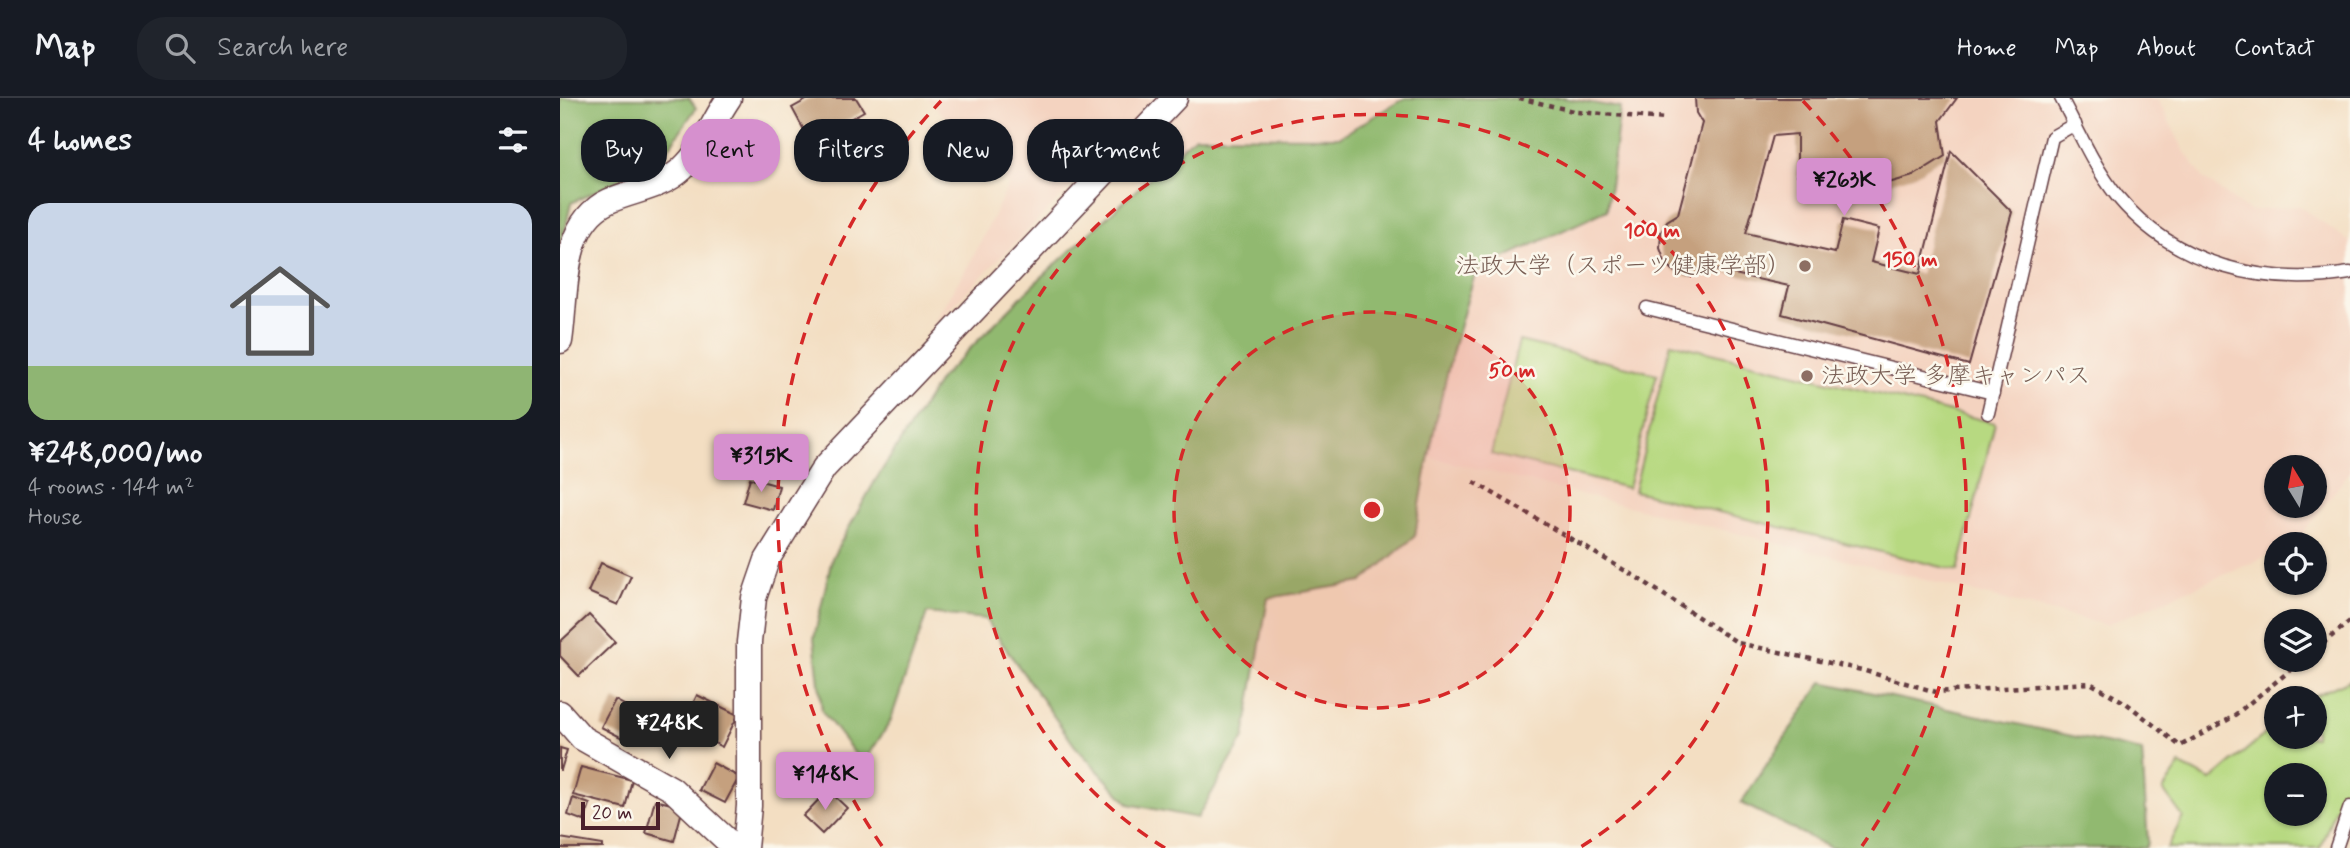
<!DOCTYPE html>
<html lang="en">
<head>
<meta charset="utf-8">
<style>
  :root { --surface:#171b24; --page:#20242c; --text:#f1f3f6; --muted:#9ea1a6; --line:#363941; --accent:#d690ce }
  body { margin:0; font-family:Mynerve,"Klee One",sans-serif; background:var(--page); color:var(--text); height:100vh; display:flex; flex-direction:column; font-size:26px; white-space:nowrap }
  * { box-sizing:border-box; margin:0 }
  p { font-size:23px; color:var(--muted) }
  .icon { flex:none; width:38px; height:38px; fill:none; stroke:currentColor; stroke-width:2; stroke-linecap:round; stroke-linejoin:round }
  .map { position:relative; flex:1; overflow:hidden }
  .drawer { display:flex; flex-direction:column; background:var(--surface); width:560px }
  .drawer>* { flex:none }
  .banner { position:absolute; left:21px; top:21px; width:665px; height:63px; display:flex; gap:14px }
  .needle { width:46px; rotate:350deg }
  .fabs { position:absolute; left:1704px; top:357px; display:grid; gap:14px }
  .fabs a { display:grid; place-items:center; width:63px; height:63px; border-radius:50%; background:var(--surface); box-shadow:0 2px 5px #0004; font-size:35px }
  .scale { position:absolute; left:21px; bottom:18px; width:79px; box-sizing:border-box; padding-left:7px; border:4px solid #4a1f2b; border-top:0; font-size:19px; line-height:24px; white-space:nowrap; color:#4a1f2b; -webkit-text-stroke:5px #fbf7ec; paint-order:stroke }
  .price { position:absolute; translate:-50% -60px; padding:0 16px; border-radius:7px; background:var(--accent); color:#111; font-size:23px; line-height:46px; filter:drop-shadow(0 2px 4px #0008) }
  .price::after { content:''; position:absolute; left:50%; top:42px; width:21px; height:16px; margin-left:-10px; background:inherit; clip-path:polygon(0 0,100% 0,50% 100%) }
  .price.on { background:#222; color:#fff }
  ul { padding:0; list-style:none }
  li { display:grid; align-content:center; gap:14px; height:371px; padding:0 28px }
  li span { display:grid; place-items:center; height:217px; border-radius:21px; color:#555 }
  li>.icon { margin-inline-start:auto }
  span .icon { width:126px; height:126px; fill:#fffc; stroke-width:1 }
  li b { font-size:30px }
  h2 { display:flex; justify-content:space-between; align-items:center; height:84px; padding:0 28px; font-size:30px }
  .chip { padding:0 24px; border-radius:28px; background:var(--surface); box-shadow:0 2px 5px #0004; font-size:24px; line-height:63px }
  .chip.on { background:var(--accent); color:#111 }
  header { display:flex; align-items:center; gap:42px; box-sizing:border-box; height:98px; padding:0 35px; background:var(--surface); border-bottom:2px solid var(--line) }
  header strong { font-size:33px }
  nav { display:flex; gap:38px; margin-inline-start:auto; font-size:24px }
  .search { width:490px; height:63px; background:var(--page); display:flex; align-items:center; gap:18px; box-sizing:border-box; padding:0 24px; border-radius:28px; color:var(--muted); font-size:26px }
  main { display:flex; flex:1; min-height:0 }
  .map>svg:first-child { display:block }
  .built { fill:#f4d3c0; fill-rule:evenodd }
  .green { fill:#b7d981; stroke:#807c56; stroke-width:2; fill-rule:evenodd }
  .forest { fill:#91b96f; stroke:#6e6c4d; stroke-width:2 }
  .building { fill:#c5a07e }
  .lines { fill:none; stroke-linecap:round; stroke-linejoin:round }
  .lane-casing { stroke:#633c42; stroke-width:15 }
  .street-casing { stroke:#633c42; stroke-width:27 }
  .path { stroke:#633c42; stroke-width:4.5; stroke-dasharray:5 5; stroke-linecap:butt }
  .lane { stroke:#fff; stroke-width:12 }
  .street { stroke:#fff; stroke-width:24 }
  .ring { fill:none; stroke:#d62828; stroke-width:3.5; stroke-dasharray:12 9 }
  .education-dot { fill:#8d6e63; stroke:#fbf7ec; stroke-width:2.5 }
  .labels { text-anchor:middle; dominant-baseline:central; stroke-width:5; stroke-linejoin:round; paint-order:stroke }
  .education-label { font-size:24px; fill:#785e54; stroke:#fbf7ec; text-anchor:end }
  .centre { fill:#d62828; stroke:#fbf7ec; stroke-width:3.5 }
  .ring-label { font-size:21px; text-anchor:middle; font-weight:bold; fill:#d62828; stroke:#fbf7ec; stroke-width:5; stroke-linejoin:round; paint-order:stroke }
</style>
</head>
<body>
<header>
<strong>Map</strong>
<div class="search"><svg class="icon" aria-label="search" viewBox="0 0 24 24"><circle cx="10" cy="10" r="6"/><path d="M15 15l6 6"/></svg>Search here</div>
<nav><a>Home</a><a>Map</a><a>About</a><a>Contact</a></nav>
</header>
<main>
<section class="drawer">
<h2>4 homes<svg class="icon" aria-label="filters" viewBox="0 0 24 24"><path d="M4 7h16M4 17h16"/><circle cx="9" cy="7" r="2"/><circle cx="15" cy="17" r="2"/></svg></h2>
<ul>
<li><span style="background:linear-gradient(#c9d6e8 75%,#8fb573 0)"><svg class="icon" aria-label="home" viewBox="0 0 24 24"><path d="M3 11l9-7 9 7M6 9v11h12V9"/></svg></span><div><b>¥248,000/mo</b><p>4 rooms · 144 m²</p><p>House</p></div></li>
</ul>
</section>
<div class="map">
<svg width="1790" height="750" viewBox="0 0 1790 750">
  <rect width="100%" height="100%" fill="#fbf7ec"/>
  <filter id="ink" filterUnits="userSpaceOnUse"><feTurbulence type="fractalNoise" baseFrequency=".0143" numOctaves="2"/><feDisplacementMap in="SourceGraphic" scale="14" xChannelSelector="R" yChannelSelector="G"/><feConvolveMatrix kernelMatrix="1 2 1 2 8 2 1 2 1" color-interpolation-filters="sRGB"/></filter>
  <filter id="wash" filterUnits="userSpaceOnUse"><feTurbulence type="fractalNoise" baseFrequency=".00686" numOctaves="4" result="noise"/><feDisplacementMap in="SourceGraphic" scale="28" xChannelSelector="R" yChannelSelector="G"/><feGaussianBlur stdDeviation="1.57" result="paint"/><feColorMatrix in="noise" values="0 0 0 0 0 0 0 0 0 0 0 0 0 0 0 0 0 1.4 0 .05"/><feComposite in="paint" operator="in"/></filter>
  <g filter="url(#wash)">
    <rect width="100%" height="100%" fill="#f3dec2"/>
    <path class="built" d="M367,0H1597L1625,54L1644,81L1689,113L1739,108L1790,144V373L1735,446H1717V454L1546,527L738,326L614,152L602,39L580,20L371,229L412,161L449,86ZM1717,369H1755V408H1717Z"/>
    <g class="green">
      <polygon points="959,243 1097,276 1068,390 931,356"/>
      <polygon points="1111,245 1435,325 1398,473 1074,393"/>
      <path d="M1790,582V691L1774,713L1760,750H1607L1623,719L1603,692L1620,667L1651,682L1717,626V639H1755V600H1749ZM1717,677H1755V716H1717Z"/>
    </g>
    <g class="forest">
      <polygon points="0,0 129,0 136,10 99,64 11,105 0,156"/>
      <path d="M845,0H1004L1060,10L1047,112L916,173C888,260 869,347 855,438L802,484L708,500L684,640L637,720L569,706L515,648L425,521L367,515L330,624L303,666L262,613L254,540L272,460L315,383L381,280L472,188L635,38L779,39Z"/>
      <polygon points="1262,584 1582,653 1588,745 1585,750 1271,750 1181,705"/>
    </g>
    <g id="blocks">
      <g class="building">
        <polygon points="250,0 296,0 304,13 250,43 232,10"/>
        <polygon points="1135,0 1397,0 1380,23 1385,58 1353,78 1311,90 1279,89 1237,78 1237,36 1213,38 1186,135 1275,155 1283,122 1319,131 1311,164 1360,176 1391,53 1452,114 1409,267 1222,216 1229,188 1156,172 1131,179 1115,174 1105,164 1100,150 1101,134 1107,123 1118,116 1142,25 1136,15"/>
        <polygon points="190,380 219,388 213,412 183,404"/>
        <polygon points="41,465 71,478 58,507 28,494"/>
        <polygon points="29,517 55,544 19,578 0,558 0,544"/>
        <polygon points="137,597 178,617 162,649 122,629"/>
        <polygon points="55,602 82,617 68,643 41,629"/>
        <polygon points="0,650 7,652 1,672 0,672"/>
        <polygon points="153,665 179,679 165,705 139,692"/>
        <polygon points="21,669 72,682 65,710 13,697"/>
        <polygon points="268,692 287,710 262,736 243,718"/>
        <polygon points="13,700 30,706 24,723 8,717"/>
        <polygon points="95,702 123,709 114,743 86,735"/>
        <polygon points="0,740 43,747 43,750 0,750"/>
      </g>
    </g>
  </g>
  <g filter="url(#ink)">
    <use href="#blocks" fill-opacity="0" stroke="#633c42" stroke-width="2"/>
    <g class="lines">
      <defs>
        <g id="lane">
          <path d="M1501,0C1518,32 1534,69 1557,98C1615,168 1704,189 1790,175"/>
          <polyline points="1087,210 1433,295"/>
          <polyline points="1428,315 1492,39 1515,26"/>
          <polyline points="1776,750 1790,709"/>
        </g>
        <g id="street">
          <path d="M0,243C7,198 0,125 49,103C74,92 101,90 122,71C143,52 153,23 169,0"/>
          <polyline points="0,615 22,640 112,691 175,750"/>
          <polyline points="185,750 189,708 189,544 194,500 207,462 264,370 615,0"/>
        </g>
      </defs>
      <use href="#lane" class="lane-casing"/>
      <use href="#street" class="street-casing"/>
      <g class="path">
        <polyline points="959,0 1017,14 1106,21"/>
        <polyline points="914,384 1081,482 1178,545 1302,572 1376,594 1530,585 1566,605 1620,648 1671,620 1743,562"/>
        <polyline points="1755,552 1790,523"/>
      </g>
      <use href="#lane" class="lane"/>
      <use href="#street" class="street"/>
    </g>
  </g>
  <circle cx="812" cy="412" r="198" fill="#d62828" fill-opacity=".12"/>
  <g class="ring">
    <circle cx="812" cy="412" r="198"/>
    <path d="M605 750A396 396 0 1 1 1019 750"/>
    <path d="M322 748A594 594 0 0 1 381 3M1243 3A594 594 0 0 1 1302 748"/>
  </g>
  <g class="education-dot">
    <circle cx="1245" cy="168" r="7"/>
    <circle cx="1247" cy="278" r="7"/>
  </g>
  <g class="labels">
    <g class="education-label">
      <text x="1231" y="168">法政大学（スポーツ健康学部）</text>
      <text x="1261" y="278" text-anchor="start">法政大学 多摩キャンパス</text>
    </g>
  </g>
  <circle cx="812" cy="412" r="10" class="centre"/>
  <g class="ring-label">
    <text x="1092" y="139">100 m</text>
    <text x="1350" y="168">150 m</text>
    <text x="952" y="279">50 m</text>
  </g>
</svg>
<div class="fabs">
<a><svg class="needle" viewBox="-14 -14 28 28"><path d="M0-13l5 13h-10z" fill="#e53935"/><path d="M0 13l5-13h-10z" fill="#9ea1a6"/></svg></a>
<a><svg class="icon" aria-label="locate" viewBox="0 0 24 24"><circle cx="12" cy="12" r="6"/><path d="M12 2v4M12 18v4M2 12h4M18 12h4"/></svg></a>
<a><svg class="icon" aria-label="layers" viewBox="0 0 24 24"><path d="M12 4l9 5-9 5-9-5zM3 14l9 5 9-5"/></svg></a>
<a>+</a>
<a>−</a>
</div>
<div class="scale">20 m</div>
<b class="price" style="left:1284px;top:120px">¥263K</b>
<b class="price" style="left:201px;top:396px">¥315K</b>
<b class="price on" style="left:109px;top:663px">¥248K</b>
<b class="price" style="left:265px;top:714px">¥148K</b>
<div class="banner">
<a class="chip">Buy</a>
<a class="chip on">Rent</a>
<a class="chip">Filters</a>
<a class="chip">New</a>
<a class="chip">Apartment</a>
</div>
</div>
</main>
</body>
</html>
